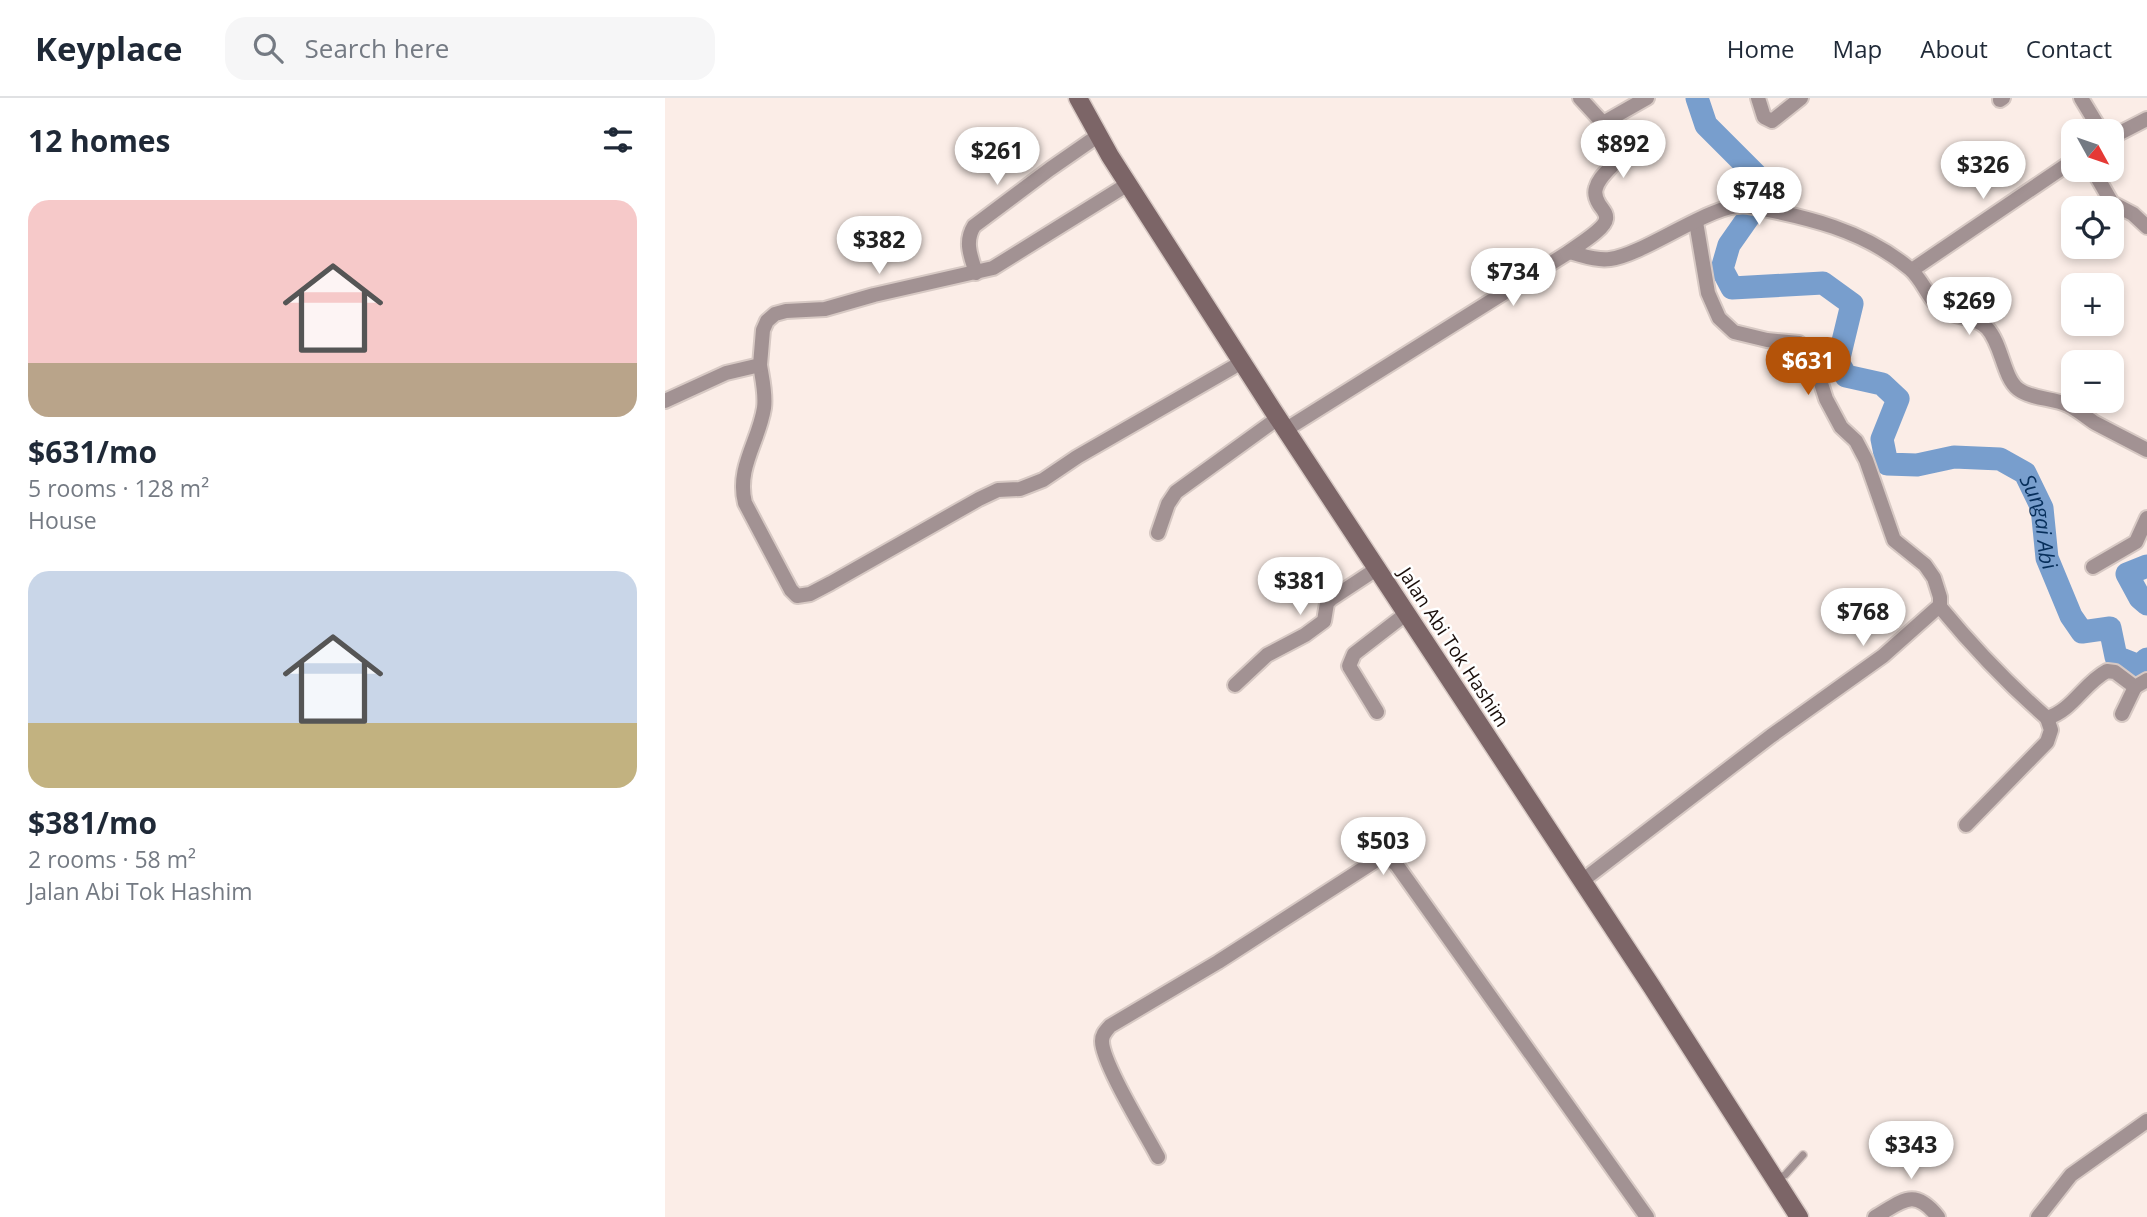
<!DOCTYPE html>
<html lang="en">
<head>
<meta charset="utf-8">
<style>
  :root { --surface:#fff; --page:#f6f6f7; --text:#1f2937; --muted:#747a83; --line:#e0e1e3; --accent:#b45309 }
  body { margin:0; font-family:"Open Sans",sans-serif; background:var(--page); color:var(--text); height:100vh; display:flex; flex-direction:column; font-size:26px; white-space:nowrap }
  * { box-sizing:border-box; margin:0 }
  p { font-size:23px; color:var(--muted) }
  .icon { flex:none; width:38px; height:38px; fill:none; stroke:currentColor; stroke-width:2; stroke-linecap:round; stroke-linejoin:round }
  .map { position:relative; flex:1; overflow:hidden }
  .side { display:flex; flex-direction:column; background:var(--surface); width:665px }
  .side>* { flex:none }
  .needle { width:46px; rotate:130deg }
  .buttons { position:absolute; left:1396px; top:21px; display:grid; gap:14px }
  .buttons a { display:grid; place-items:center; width:63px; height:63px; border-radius:14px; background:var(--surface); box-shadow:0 4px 10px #0003; font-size:35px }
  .price { position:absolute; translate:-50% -60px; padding:0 16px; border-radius:24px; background:#fff; color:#222; font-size:23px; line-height:46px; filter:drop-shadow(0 2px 4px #0008) }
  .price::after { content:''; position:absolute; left:50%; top:42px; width:21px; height:16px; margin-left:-10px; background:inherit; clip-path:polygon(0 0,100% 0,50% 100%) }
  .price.active { background:var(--accent); color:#fff }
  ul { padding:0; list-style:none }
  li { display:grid; align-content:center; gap:14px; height:371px; padding:0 28px }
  li span { display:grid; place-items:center; height:217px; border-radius:21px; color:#555 }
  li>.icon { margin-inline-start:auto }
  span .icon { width:126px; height:126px; fill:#fffc; stroke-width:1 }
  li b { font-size:30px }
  h2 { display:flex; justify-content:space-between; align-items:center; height:84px; padding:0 28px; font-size:30px }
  header { display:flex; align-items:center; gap:42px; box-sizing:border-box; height:98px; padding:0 35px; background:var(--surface); border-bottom:2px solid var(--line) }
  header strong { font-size:33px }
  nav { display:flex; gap:38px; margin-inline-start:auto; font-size:24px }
  .search { width:490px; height:63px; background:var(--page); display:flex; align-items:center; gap:18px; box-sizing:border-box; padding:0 24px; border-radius:21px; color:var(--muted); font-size:26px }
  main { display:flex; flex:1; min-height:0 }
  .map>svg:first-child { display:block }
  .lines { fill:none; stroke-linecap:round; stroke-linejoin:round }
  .river { stroke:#789ecd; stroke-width:23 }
  .service-casing { stroke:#d7c9c4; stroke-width:10 }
  .minor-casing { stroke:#d7c9c4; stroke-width:18 }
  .secondary-casing { stroke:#d7c9c4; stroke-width:21 }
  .service { stroke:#a29293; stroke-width:7 }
  .minor { stroke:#a29293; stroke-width:14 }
  .secondary { stroke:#7c6567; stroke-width:18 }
  .labels { text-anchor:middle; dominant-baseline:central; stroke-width:5; stroke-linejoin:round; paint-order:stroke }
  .street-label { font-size:19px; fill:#1a0e0a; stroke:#fff }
  .water-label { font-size:21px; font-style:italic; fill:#072f5b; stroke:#fff }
</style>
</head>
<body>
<header>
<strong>Keyplace</strong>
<div class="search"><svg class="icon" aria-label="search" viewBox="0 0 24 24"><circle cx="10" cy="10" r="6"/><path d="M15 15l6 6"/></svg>Search here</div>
<nav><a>Home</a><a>Map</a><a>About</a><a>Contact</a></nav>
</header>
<main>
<section class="side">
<h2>12 homes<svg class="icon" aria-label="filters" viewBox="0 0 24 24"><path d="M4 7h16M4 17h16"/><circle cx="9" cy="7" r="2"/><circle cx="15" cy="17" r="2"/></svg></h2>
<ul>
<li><span style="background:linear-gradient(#f6c9c9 75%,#b9a48a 0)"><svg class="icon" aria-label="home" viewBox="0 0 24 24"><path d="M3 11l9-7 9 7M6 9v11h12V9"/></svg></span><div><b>$631/mo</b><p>5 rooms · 128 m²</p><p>House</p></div></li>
<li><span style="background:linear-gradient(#c9d6e8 70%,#c2b280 0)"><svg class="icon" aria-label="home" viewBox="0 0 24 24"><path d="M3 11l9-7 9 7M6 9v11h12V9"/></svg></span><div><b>$381/mo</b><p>2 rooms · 58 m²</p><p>Jalan Abi Tok Hashim</p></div></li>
</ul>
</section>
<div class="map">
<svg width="1482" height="1119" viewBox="0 0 1482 1119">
  <rect width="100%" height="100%" fill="#fbede7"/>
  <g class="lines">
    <g class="river">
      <path id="s1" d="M1032,0L1041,27L1104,90L1064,147L1057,171L1067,190L1158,185L1187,206L1173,264L1181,278L1217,286L1233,301L1217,341L1222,366L1252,367L1289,359L1335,361L1360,375L1377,410L1382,460L1406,518L1417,534L1445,530L1451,559L1474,568L1482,561"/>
      <polyline points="1482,468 1462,476 1475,500 1482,506"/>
    </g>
    <defs>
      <polyline id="service" points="1110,1080 1120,1077 1138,1057"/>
      <g id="minor">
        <polyline points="1093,0 1099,19 1107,23 1136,0"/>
        <polyline points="1416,0 1436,33"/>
        <polyline points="1335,2 1338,0"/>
        <polyline points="938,25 982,0"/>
        <polyline points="1447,39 1482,21"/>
        <polyline points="1428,72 1447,105 1468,116 1482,129"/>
        <polyline points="1031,124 1043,195 1054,220 1069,234 1102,242 1134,245 1147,257 1161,301 1176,329 1191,343 1201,362 1229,442 1260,467 1269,480 1275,499 1275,509"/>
        <path d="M904,154C913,147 940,131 941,121C942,115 937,111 934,106C931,101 929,96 931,90C935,75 952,68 956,53L938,25L915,0"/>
        <polyline points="1247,172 1409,62"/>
        <path d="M311,175C306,159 299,144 309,128L385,71L434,37"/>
        <path d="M95,267C97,280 101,296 99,310C94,343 71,370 80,405L126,492L132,498L145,496L166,485L314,401L333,392L355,391L378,382L412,359L577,264"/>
        <polyline points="0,303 61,275 95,267 98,232 102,223 110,216 121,213 160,211 209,197 328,170 463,86"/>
        <path d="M620,332L904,154C917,157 931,163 945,161C982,156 1050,102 1083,108C1142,119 1199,132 1245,171C1258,182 1264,203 1278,212C1292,221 1309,217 1322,230C1337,246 1338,279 1353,291C1366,301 1388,300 1403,307C1413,312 1421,319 1430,325C1447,334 1465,343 1482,352"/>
        <polyline points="493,435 503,406 511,394 613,320"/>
        <polyline points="1428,469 1471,444 1482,420"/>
        <polyline points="570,587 602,557 640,537 659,523 662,505 666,501 713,470"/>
        <polyline points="712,614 684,568 689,556 742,515"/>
        <polyline points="1457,616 1470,589"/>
        <polyline points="1301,727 1382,644 1386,632 1382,620"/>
        <path d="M917,783L1106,638L1218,558L1272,510L1275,509C1308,549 1343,586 1382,620C1407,613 1419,585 1442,573L1450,574L1470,589L1482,582"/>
        <path d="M493,1059C481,1036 437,965 437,943C437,936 441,933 445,928L553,864L713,761L721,759L731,766L982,1119"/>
        <path d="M1210,1119C1238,1103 1249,1089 1273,1119"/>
        <polyline points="1373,1119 1406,1077 1482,1023"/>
      </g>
      <polyline id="secondary" points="413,0 445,58 607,311 987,889 1134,1119"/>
    </defs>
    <use href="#service" class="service-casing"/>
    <use href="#minor" class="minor-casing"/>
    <use href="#secondary" class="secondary-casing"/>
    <use href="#service" class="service"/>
    <use href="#minor" class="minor"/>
    <use href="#secondary" class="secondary"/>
  </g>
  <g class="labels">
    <g class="street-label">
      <text transform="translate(789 549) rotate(57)">Jalan Abi Tok Hashim</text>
    </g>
    <g class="water-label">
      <text stroke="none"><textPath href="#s1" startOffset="758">Sungai Abi</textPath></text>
    </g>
  </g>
</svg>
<div class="buttons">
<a><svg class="needle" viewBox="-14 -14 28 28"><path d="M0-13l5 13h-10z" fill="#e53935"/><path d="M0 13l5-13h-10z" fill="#747a83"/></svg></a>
<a><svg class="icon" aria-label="locate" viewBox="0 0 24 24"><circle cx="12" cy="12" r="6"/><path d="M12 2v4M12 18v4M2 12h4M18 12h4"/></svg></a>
<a>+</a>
<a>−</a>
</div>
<b class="price" style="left:958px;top:82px">$892</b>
<b class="price" style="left:332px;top:89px">$261</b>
<b class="price" style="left:1318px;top:103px">$326</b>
<b class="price" style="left:1094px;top:129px">$748</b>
<b class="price" style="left:214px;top:178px">$382</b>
<b class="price" style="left:848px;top:210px">$734</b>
<b class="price" style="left:1304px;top:239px">$269</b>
<b class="price active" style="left:1143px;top:299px">$631</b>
<b class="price" style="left:635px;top:519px">$381</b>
<b class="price" style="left:1198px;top:550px">$768</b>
<b class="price" style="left:718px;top:779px">$503</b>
<b class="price" style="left:1246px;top:1083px">$343</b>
</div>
</main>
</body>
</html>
